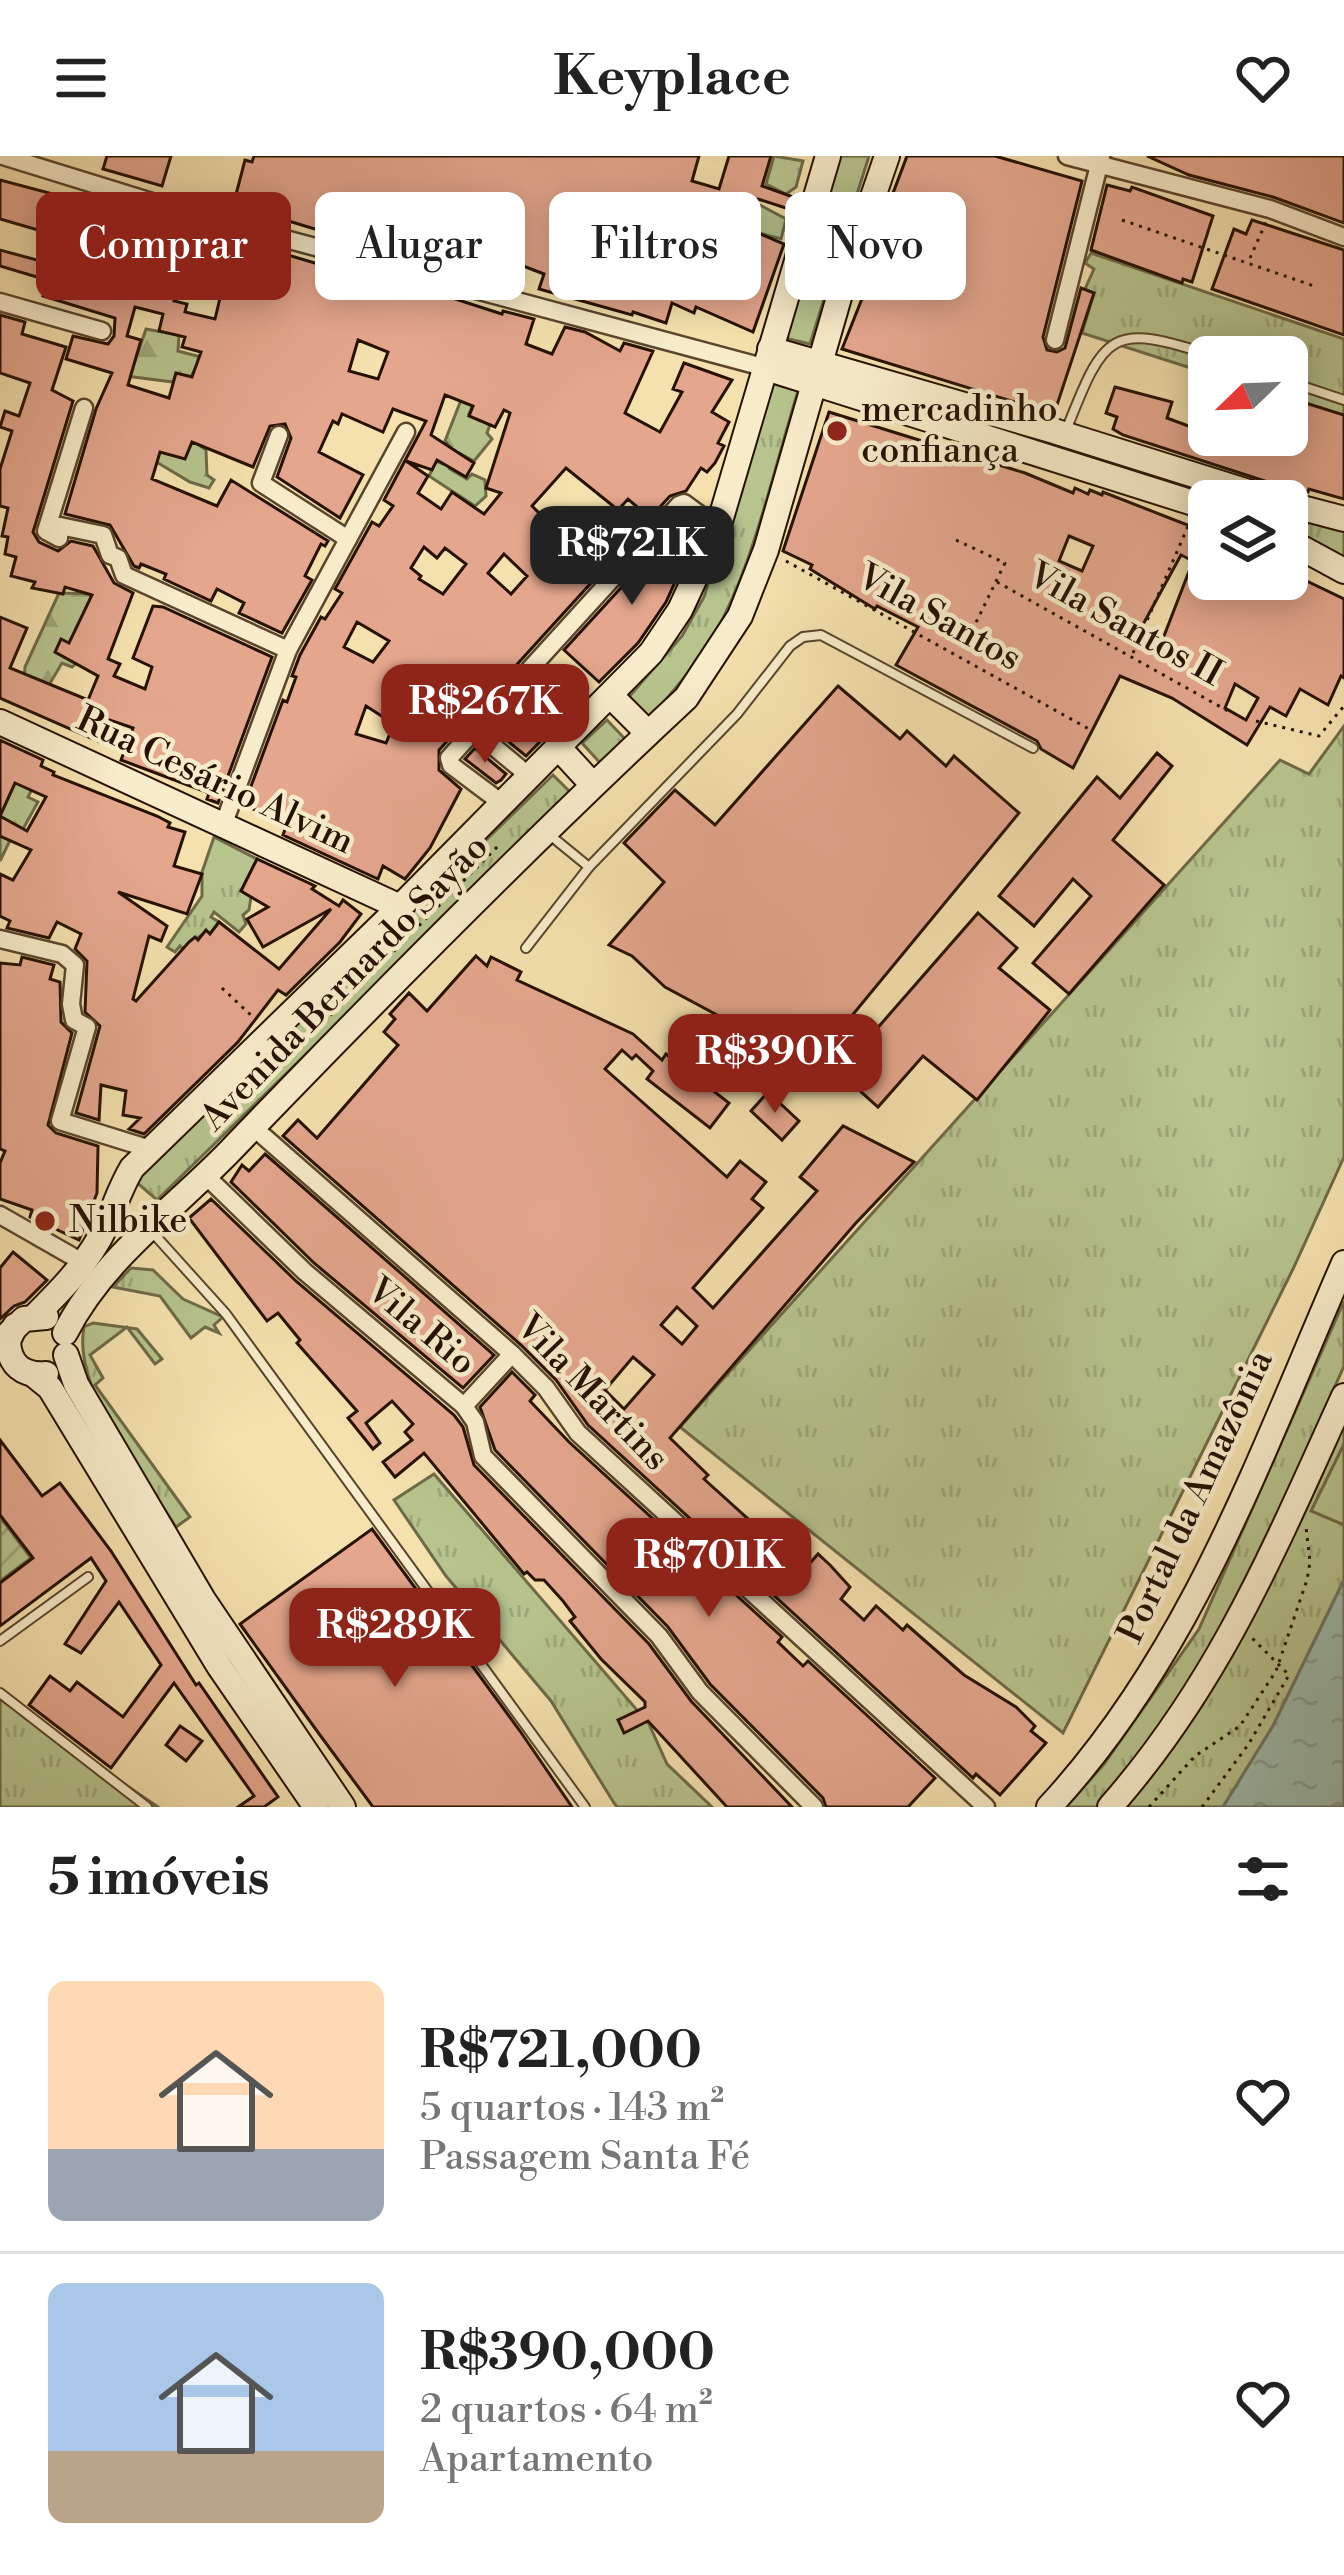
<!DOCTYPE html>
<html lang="pt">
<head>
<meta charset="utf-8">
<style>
  :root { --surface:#fff; --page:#f2f2f2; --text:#222; --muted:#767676; --line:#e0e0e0; --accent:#8f2418 }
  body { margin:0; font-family:"Libre Bodoni",serif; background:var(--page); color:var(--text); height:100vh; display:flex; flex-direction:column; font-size:45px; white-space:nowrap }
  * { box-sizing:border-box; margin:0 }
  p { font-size:39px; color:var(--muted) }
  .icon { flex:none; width:66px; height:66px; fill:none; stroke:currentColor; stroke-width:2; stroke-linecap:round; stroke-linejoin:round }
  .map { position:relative; height:1651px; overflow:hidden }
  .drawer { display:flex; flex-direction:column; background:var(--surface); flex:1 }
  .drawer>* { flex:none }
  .hud { position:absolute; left:36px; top:36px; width:1272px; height:108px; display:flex; gap:24px }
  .needle { width:78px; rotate:247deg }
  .tools { position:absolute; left:1188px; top:180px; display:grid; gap:24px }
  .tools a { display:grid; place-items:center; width:120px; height:120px; border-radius:18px; background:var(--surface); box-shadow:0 6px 30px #0003; font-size:60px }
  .price { position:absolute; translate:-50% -102px; padding:0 27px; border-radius:24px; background:var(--accent); color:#fff; font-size:39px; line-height:78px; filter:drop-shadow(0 3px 6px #0008) }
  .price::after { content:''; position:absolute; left:50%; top:72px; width:36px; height:27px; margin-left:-18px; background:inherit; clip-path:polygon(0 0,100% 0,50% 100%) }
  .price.current { background:#222; color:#fff }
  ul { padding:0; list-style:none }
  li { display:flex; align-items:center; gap:36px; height:300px; padding:0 48px }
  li+li { border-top:3px solid var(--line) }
  li span { display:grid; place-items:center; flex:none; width:336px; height:240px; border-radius:18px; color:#555 }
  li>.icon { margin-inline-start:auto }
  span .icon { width:144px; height:144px; fill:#fffc; stroke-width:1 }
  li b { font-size:51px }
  h2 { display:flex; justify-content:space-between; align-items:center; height:144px; padding:0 48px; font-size:51px }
  .chip { padding:0 42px; border-radius:18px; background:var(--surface); box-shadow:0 6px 30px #0003; font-size:42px; line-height:108px }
  .chip.current { background:var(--accent); color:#fff }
  header { display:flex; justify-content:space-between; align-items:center; height:156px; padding:0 48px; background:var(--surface); font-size:54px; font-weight:700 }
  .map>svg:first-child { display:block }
  .grass { fill:url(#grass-tufts); stroke:#6e6a47; stroke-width:3 }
  .forest { fill:url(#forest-firs); stroke:#6e6a47; stroke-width:3 }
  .garden { fill:url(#garden-furrows); stroke:#6e6a47; stroke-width:3 }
  .pitch { fill:#b7c48e; stroke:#6e6a47; stroke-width:3 }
  .water { fill:url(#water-ripples); stroke:#6d7869; stroke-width:3 }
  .building { fill:#e4a68d; stroke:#261100; stroke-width:3; fill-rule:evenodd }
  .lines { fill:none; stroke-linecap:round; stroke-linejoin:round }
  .lane-casing { stroke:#5a452c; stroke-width:12 }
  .street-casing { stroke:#5a452c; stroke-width:21 }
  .secondary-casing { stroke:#261100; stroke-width:28 }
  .path { stroke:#261100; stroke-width:3; stroke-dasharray:3 6; stroke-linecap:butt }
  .lane { stroke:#f8ecca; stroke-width:8 }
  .street { stroke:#f8ecca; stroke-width:16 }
  .secondary { stroke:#f8ecca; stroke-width:24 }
  .poi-dot { fill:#8f2418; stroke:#f8ecca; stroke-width:4.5 }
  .labels { text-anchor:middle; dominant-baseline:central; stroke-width:9; stroke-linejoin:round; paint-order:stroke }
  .poi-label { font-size:36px; fill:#261100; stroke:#f8ecca; text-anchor:start }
  .street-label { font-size:36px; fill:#261100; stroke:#f8ecca }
</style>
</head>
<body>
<header><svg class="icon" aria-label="menu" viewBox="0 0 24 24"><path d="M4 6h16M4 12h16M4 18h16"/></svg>Keyplace<svg class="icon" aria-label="heart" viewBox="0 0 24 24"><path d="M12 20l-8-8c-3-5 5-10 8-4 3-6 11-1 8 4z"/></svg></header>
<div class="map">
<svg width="1344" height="1651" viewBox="0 0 1344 1651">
  <defs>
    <pattern id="grass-tufts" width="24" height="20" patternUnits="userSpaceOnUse" patternTransform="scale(3)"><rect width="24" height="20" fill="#b7c48e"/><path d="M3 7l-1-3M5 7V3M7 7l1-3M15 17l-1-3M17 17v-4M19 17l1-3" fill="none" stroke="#9da779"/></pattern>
    <pattern id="forest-firs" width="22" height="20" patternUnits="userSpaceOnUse" patternTransform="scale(3)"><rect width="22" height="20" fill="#b7c48e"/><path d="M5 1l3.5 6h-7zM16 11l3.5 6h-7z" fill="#9da779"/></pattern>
    <pattern id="garden-furrows" width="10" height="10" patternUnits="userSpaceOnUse" patternTransform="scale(3)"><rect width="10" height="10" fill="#b7c48e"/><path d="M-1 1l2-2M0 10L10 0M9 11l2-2" fill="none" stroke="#9da779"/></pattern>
    <pattern id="water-ripples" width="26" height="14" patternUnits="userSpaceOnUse" patternTransform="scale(3)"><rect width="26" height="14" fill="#9cbdaf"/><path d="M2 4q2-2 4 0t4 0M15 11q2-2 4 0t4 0" fill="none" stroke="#86a195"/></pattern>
  </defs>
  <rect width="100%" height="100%" fill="#f4e1ae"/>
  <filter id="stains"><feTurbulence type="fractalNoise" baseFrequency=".00167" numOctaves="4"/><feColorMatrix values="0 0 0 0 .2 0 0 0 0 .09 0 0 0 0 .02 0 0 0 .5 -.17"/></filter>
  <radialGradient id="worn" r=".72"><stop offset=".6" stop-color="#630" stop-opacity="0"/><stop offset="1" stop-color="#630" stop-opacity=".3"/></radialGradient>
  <g class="grass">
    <polygon points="774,0 803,5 796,31 786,38 766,28"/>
    <polygon points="840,0 869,0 810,188 785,182"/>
    <polygon points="758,48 786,63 781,83 748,74 739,79 710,131 699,122 721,87 708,74 715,59 732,51 753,57"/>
    <polygon points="1091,97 1344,183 1344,261 1287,243 1287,201 1209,201 1209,218 1082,177 1094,137 1085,133 1094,113 1085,107"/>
    <path d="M771,227L798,235C772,318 751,425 703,497C687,520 667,541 650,563L628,542L682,480L704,441Z"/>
    <polygon points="1287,350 1344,366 1344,411 1287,377"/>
    <polygon points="607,564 625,583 602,609 582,587"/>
    <polygon points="1344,570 1344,1001 1293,1113 1063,1577 680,1271 1280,604 1309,618"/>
    <polygon points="553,619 572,638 157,1044 135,1025"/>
    <path d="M214,681L257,703L241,735L251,741L249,754L243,759L246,768L239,776L214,756L211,761L219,766L210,778L206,775C198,784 190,784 183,793L180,790L175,796L167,791L202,740V716Z"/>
    <polygon points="131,1112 153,1114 183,1143 223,1161 214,1169 219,1177 205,1171 191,1182 160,1140 113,1131"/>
    <polygon points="1344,1145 1344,1210 1244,1433 1188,1533 1102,1651 1066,1651 1104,1608 1199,1473"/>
    <path d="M93,1167L137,1173L162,1203L155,1208L127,1171L90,1199L103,1222L95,1229L190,1361L176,1371C143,1319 72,1233 84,1171Z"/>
    <polygon points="1344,1256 1344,1424 1273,1570 1223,1651 1118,1651"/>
    <polygon points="434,1318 649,1568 667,1608 712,1651 617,1651 614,1647 551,1545 446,1420 394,1344"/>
    <polygon points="0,1543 158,1651 0,1651"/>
  </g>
  <g class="forest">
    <polygon points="146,173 179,179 178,195 201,201 191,221 176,217 173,226 118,219 134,208"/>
    <polygon points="472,216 481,231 469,258 492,263 487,277 492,283 474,305 459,297 450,313 467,323 472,318 485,324 486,340 475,350 429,320 436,305 443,308 453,294 445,285"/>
    <polygon points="184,278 206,294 207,319 214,324 209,332 190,326 143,298"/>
    <polygon points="59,437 91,438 82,502 72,511 62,507 49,529 24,522 25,511"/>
    <polygon points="22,612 39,619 28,641 38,646 18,682 12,680 0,705 0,660"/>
  </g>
  <polygon class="garden" points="0,1361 31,1402 0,1425"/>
  <polygon class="pitch" points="1344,1288 1344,1369 1311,1355"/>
  <polygon class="water" points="1344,1424 1344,1651 1223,1651 1273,1570"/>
  <g class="building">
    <polygon points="107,0 171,0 162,30 103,13"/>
    <polygon points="254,0 699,0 692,25 719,33 729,0 771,0 762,30 793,41 789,53 758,43 753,57 723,48 703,89 706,91 700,107 720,117 739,79 752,86 756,76 784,88 753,176 696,151 694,157 672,147 666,167 633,156 632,159 539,133 544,118 518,108 512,127 488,122 432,101 392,93 393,88 351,78 350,82 328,77 272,60 274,53 249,45 248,50 234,46 245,4 252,6"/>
    <polygon points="907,0 995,0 1082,25 1043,181 1047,194 1057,196 1065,192 1081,132 1094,137 1054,258 842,193 877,105 874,104 886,70 881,69"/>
    <polygon points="1147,0 1344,0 1344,67 1273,41 1189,19"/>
    <path d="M0,24L147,63L146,67L201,79L200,83L233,91L234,83L389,129L390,125L435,142L437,137L502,158L503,155L534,163L526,188L552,198L565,171L585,176L620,195L624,187L649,194L653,195L625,257L660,276L682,236L673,233L684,207L732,224L712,256L729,266L718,287L724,290L715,307L707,316L701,312L686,335L670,340L650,362L628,343L618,354L566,312L532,350L571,389L587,375L598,385L594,389L611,405L439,594V614L461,633L430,692L405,723L383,710L378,723L283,679L287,668L244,649L283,544L287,546L296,521L292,520L300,499L321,461L325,463L342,437L335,433L372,366L379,370L393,350L384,344L426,265L393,253L383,276L342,258L338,268L333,265L319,296L363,319L340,362L277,321L291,282L285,268L270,270L253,311L192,286L185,303L160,296L152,323L217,350L231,324L328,385L325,390L321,388L305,420L312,424L282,477L239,457L244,447L217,433L211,445L164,423L166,418L141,408L139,412L134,410L110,369L65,358L96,253L112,217L66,203L73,180L108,188L114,180L115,162L43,140L47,124L0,110V94L44,106L52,78L0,63ZM182,115L224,125L215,163L185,156L187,148L174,145ZM135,151L163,158L159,175L185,181L182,191L201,196L192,221L176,217L169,242L128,229L141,184L127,180ZM358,184L388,196L378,223L349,215ZM445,239L473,250L469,260L495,271L504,254L510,257L486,332L501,337L484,358L452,336L441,353L418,337L428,320L406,305L432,314L437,304L466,321L474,307L431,279ZM424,391L437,402L445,392L466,408L443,438L419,423L421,420L411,412ZM504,398L527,420L511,438L488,417ZM357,466L389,485L373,506L344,491ZM366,550L394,568L386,587L356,578Z"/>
    <polygon points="1107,29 1130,35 1132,31 1213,60 1192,126 1183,123 1182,127 1091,94"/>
    <polygon points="1252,64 1344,94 1344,179 1212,133 1234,73 1246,78"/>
    <polygon points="0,159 25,166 22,178 66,191 52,234 73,245 33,376 39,386 58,395 71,385 93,390 114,427 133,437 108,503 120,508 114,520 145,533 152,511 133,502 153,450 163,451 272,501 218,647 207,643 209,637 121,604 133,572 110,564 100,586 0,542 0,461 27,472 10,512 88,544 98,520 55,496 61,483 69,487 92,439 65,431 63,438 32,432 35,426 11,420 16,401 5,398 8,381 2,380 8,352 0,350 0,313 12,275 0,271 5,255 19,260 30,227 0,217"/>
    <polygon points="1115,231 1172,246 1167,262 1191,271 1198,247 1209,251 1209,279 1267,279 1280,284 1287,279 1293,243 1344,259 1344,343 1309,333 1308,336 1286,332 1123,279 1113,273 1117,261 1106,257"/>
    <path d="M829,256L1025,317L1073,337L1075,332L1088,338L1090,334L1102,339L1103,336L1195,372L1197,366L1209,368V423H1290L1292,418L1344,443V522L1341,520L1328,549L1300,533L1286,560L1270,551L1247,589L1172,542L1120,520L1073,612L1041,593L1037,585L896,509L918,471L877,450L875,453L810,413L812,409L783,395ZM1069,380L1093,390L1082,415L1059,405ZM1181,399L1193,405L1157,498L1134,485ZM1235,528L1258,542L1246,564L1225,552Z"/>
    <polygon points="684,363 699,374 680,402 684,406 666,446 638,487 599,526 564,494"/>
    <polygon points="548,512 582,543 526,600 493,573"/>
    <polygon points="838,530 900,583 907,575 946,610 954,600 1019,657 817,902 756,878 746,886 717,859 665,831 632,800 609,789 664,726 624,687 675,634 715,669"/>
    <path d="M0,584L43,604L41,610L54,616L53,619L157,660L170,667L168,671L185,676L174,710L202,718L187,758L118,736L167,770L161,785L149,780L133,843L136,845L189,786L195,781L198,784L206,774L210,778L219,766L279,813L331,753L263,791L247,763L268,751L241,735L257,703L315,730L312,733L339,750L343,744L361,758L340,786L286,839L278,834L238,886L144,978L129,973L140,962L123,959L126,935L101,929L99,964L76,957L100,870L85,856L87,805L75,793L81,778L57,766L49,782L7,772L10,765L0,760V718L13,724L31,694L0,680ZM15,627L46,641L27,675L0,660Z"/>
    <polygon points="475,592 506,618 501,624 496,627 465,603"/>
    <polygon points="1157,597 1172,610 1113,684 1164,729 1069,838 1033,807 1091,740 1073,723 1034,770 999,740 1097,621 1120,642"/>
    <polygon points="978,757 1017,792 999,812 1050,854 977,944 923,900 878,951 839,916"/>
    <path d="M476,800L487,810L491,801L521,816L517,824L633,878L662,904L666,898L729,947L710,972L647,923L653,915L636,899L632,903L622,894L605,913L727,1021L740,1005L766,1026L752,1043L763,1052L693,1132L713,1152L817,1035L800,1021L843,970L914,1006L855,1068L670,1282L708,1319L704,1323L767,1380L772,1374L811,1406L818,1398L830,1409L850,1431L841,1443L864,1464L876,1450L903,1474L907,1469L964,1519L1016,1551L1035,1570L1031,1575L1046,1587L1000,1639L976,1618L973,1622L588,1269L556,1224L521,1189L283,980L298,964L317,982L398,889L384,876L395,863L390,858L409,837L427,855ZM677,1151L697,1170L682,1188L661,1169ZM633,1201L654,1219L624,1253L605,1234Z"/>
    <polygon points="22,801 54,809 50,823 60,826 61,866 72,877 48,969 56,977 98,990 97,1037 79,1084 30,1061 32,1054 0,1043 0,1007 5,995 0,993 0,807 20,809"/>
    <polygon points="768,936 799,965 782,984 751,955"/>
    <polygon points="265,998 494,1199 463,1232 314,1107 231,1026 242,1009 249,1015"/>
    <polygon points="211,1043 297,1126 454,1259 463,1271 474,1309 649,1488 691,1545 792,1651 727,1651 648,1565 624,1577 618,1564 645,1551 645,1546 601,1503 570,1465 575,1461 563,1445 544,1424 535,1424 527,1416 524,1418 424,1297 395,1321 383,1306 412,1284 405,1276 413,1268 392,1245 366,1267 380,1287 373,1293 348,1262 357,1255 297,1187 300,1184 278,1157 267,1165 189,1062"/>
    <polygon points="13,1096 47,1124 25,1146 14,1150 0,1163 0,1112"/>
    <polygon points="512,1216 535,1239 530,1245 569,1286 782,1481 778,1486 803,1510 808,1505 935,1622 908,1651 826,1651 823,1642 710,1528 668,1471 495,1294 480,1251"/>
    <polygon points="0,1284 42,1340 60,1327 111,1395 196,1529 199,1527 278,1641 264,1651 238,1651 254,1640 174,1527 111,1612 29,1549 50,1520 70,1535 77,1526 123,1561 161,1509 119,1446 81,1497 65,1488 106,1425 91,1402 0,1470 0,1427 33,1402 0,1359"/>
    <polygon points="372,1373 520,1575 572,1651 373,1651 317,1575 240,1468"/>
    <polygon points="180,1570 202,1585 186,1605 166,1589"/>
  </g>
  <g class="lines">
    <defs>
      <g id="lane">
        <polyline points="1287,225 1344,244"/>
        <path d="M1065,277C1105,176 1109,165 1216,201"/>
        <polyline points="551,680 589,711"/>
        <polyline points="526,792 589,711 737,558 790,490 803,481 821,479 1033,592"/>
        <polyline points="153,1077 226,1158 585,1651"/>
        <polyline points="0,1485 88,1421"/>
        <polyline points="0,1537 147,1651"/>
      </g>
      <g id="street">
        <polyline points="3,0 181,55 763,211"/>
        <polyline points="1067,0 1270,53 1344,81"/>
        <polyline points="0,146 102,175"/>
        <polyline points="1055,184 1101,1"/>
        <polyline points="84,252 46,375 59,382 60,370 103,379 110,399 118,402 124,419 288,494"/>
        <polyline points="279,279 261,327 348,383"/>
        <polyline points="480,579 529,620"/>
        <polyline points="503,648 451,609 449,602 679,349 684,347 718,372"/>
        <polyline points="224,667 288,494 406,276"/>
        <polyline points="0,783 62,798 75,809 71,848 74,864 87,871 60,965 150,993"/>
        <polyline points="253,971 512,1198 546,1232 578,1277 986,1651"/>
        <polyline points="206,1020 305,1116 464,1250 475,1266 483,1300 659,1480 700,1536 814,1651"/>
        <polyline points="0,1059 84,1107"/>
        <polyline points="464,1250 512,1198"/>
      </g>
      <g id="secondary">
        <polyline points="770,193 1054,275 1277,345"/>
        <polyline points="763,211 1209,352"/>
        <polyline points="1287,348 1344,363"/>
        <polyline points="1287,384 1344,415"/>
        <polyline points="611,540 648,577"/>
        <polyline points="0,566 400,751"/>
        <polyline points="559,592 593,629"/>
        <path d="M35,1160C59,1136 82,1113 99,1083C112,1060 118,1035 132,1012L400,751L651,497L680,454L718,372L828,0"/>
        <path d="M15,1170L8,1185C9,1209 23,1220 46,1218"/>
        <path d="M65,1177C103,1102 173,1054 230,995C379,840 529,688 686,542L740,460L766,394L842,131L887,0"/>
        <polyline points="0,1186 24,1163 46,1161"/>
        <polyline points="66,1199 76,1228 204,1445 343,1651"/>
        <polyline points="34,1219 50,1232 219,1510 316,1651"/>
        <path d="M1049,1651C1192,1497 1261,1297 1344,1107"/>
        <path d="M1110,1651C1220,1526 1276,1389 1344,1240"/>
      </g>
    </defs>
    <use href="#lane" class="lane-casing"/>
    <use href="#street" class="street-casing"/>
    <use href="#secondary" class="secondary-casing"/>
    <g class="path">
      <polyline points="1122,64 1317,131"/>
      <polyline points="1250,102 1266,66"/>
      <polyline points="956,384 1005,407 966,487"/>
      <polyline points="786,405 1089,573"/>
      <polyline points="997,426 1228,555"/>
      <polyline points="1133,497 1189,368"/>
      <polyline points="1256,565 1319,580 1344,550"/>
      <polyline points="222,832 255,863"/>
      <polyline points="260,919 266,924 500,688"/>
      <polyline points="1149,1651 1195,1600 1240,1570 1276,1515 1307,1424 1310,1406 1306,1371"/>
      <polyline points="1202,1651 1248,1589 1289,1519 1252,1482"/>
    </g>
    <use href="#lane" class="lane"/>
    <use href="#street" class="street"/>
    <use href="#secondary" class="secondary"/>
  </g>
  <g class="poi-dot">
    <circle cx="837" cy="275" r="12"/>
    <circle cx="45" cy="1065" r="12"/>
  </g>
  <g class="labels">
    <g class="poi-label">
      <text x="861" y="254">mercadinho<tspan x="861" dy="41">confiança</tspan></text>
      <text x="69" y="1065">Nilbike</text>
    </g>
    <g class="street-label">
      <text transform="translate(939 462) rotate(29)">Vila Santos</text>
      <text transform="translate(1125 469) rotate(29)">Vila Santos II</text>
      <text transform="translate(215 625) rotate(25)">Rua Cesário Alvim</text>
      <text transform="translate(345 827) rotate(-46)">Avenida Bernardo Sayão</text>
      <text transform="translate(421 1171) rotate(40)">Vila Rio</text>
      <text transform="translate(592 1237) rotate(46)">Vila Martins</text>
      <text transform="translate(1196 1341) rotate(-65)">Portal da Amazônia</text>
    </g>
  </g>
  <rect width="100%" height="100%" filter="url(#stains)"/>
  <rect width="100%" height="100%" fill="url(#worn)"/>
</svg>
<div class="tools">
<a><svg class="needle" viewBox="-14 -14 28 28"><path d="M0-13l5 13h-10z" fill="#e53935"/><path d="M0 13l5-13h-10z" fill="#767676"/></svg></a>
<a><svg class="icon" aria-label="layers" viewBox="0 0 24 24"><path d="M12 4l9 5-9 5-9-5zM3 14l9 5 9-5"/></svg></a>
</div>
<b class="price current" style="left:632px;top:452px">R$721K</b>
<b class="price" style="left:485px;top:610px">R$267K</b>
<b class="price" style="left:775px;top:960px">R$390K</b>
<b class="price" style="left:709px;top:1464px">R$701K</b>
<b class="price" style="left:395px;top:1534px">R$289K</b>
<div class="hud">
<a class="chip current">Comprar</a>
<a class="chip">Alugar</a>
<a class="chip">Filtros</a>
<a class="chip">Novo</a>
</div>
</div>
<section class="drawer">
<h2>5 imóveis<svg class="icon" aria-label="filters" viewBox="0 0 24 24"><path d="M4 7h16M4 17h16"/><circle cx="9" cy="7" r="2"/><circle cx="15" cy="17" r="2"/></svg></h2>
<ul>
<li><span style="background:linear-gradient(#ffd9b3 70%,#9aa5b1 0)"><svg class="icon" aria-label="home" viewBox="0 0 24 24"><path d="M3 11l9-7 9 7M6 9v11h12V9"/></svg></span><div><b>R$721,000</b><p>5 quartos · 143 m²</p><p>Passagem Santa Fé</p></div><svg class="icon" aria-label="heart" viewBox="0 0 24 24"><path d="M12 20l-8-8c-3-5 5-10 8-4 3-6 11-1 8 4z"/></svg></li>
<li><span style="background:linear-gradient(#a9c7e8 70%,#b9a48a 0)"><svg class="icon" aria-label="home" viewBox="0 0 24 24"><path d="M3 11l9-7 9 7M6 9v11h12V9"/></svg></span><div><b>R$390,000</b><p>2 quartos · 64 m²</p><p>Apartamento</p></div><svg class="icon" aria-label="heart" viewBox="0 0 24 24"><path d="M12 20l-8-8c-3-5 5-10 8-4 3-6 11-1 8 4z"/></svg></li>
</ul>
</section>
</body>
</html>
